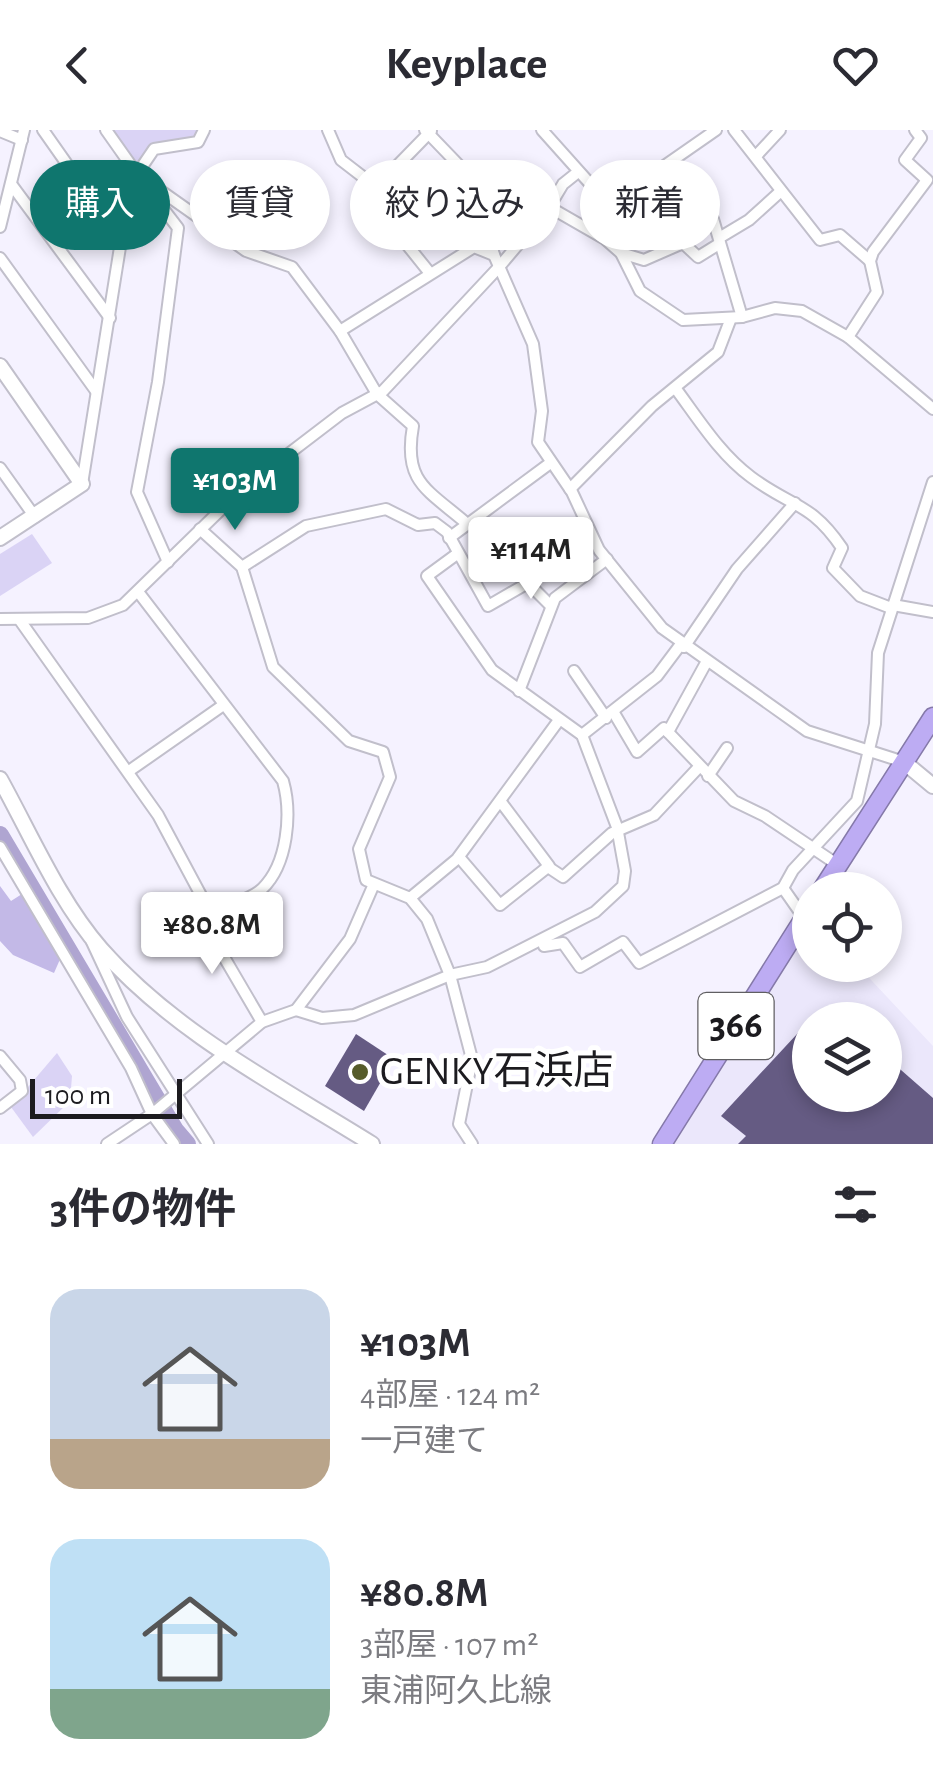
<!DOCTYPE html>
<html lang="ja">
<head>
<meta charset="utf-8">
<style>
  :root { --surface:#fff; --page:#f7f7f7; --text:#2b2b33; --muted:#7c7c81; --accent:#0f766e }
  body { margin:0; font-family:"Alegreya Sans","Noto Sans JP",sans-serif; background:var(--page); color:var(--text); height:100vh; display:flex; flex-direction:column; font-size:38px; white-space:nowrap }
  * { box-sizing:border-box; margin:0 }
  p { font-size:32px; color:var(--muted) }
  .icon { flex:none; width:55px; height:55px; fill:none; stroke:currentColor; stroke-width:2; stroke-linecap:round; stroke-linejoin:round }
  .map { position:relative; height:1014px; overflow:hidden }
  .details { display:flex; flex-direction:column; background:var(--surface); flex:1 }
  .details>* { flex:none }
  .banner { position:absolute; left:30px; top:30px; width:875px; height:90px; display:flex; gap:20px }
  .fabs { position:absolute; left:792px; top:742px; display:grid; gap:20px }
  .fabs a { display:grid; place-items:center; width:110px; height:110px; border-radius:50%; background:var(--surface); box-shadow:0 5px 15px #0003; font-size:50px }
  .scale { position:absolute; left:30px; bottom:25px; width:152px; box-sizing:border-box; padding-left:10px; border:5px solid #1c1b1f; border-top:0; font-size:28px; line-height:35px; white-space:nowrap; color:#1c1b1f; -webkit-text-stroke:8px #fff; paint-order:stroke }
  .price { position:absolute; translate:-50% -85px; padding:0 22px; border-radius:10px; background:#fff; color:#222; font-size:32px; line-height:65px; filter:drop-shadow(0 2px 5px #0008) }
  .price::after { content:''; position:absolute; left:50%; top:60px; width:30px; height:22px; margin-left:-15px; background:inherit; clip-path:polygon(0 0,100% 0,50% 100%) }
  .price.active { background:var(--accent); color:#fff }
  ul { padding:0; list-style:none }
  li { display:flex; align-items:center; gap:30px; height:250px; padding:0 50px }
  li span { display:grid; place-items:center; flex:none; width:280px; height:200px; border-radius:30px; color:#555 }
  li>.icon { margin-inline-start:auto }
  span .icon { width:120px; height:120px; fill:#fffc; stroke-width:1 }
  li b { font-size:42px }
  h2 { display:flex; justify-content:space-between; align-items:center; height:120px; padding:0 50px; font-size:42px }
  .tag { padding:0 35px; border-radius:45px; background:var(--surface); box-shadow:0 5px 15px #0003; font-size:35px; line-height:90px }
  .tag.active { background:var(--accent); color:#fff }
  header { display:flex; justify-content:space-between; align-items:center; height:130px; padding:0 50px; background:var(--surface); font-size:45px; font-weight:600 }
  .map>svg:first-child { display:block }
  .built { fill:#ebe7fb; fill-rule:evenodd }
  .green { fill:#dad3f5 }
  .forest { fill:#c3b9e7 }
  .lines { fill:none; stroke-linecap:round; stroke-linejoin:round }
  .river { stroke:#afa5d1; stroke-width:18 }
  .building { fill:#655b83 }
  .street-casing { stroke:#c1bfcb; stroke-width:14 }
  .secondary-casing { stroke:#c1bfcb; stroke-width:18 }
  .highway-casing { stroke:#8579a9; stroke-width:21 }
  .street { stroke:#fff; stroke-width:10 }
  .secondary { stroke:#fff; stroke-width:14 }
  .highway { stroke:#bdacf3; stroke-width:18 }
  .poi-dot { fill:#565c2a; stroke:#fff; stroke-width:4 }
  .labels { text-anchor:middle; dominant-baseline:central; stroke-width:10; stroke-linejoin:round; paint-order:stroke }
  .shield { fill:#fff; stroke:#605f62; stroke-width:2.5 }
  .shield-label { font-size:38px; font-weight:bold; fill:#1c1b1f }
  .poi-label { font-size:40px; fill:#1c1b1f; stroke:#fff; text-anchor:start }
</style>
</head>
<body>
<header><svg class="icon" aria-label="back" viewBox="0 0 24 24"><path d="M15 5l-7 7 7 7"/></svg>Keyplace<svg class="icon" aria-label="heart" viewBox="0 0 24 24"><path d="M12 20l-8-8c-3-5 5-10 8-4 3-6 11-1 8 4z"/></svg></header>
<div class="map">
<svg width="933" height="1014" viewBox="0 0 933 1014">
  <rect width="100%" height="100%" fill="#f5f2ff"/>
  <path class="built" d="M810,799V835H857L933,916V1014H669ZM810,890H885V965H810Z"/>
  <g class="green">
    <polygon points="113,0 198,0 195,7 151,13 136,36"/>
    <polygon points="584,397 590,409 524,453 512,438 516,434 512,427 536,409 543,420"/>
    <polygon points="32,404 52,433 0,466 0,424"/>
    <polygon points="57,923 72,946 70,971 33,1007 11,977"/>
  </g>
  <polygon class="forest" points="0,756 11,771 22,764 61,827 54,843 13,825 0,811"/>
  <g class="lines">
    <polyline class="river" points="0,705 175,1000 187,1014"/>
  </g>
  <g class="building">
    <polygon points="810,890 810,965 885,965 885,926 933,968 933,1014 738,1014 746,1006 721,986"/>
    <polygon points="356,904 394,929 364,981 325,956"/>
  </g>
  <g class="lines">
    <defs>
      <g id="street">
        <polyline points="43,0 121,111"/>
        <polyline points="328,0 341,30 376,57"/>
        <polyline points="425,0 475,52 494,125 533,214 542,281 538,312 572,362 599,420 662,498 807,601 904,632"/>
        <polyline points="542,0 593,57 624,64 716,0"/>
        <polyline points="734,0 820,110 840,105 870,131"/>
        <polyline points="0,1 22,10"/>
        <polyline points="756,26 780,0"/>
        <path d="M137,44L246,121L292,137L340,201L377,264L413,296C403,351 426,359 465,392"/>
        <polyline points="137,44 154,19 198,12 204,0"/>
        <polyline points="475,52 511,55 605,109 621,123 640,161 683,190 742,187 775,178 802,181 848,207 933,279"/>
        <polyline points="11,54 110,188"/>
        <polyline points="148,59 178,98 158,252 137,362 168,432"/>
        <polyline points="713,89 742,187"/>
        <polyline points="0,97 24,0"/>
        <polyline points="719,108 749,90 781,61"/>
        <polyline points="621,123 644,130 683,113 698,127 719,114"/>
        <polyline points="0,128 96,261"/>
        <polyline points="429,142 396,101 362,72 431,1"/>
        <polyline points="340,201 474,117 494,125"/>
        <polyline points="848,207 877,162 870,131 873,122 927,50 905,30 921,8 915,0"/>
        <path d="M676,259C699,290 720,324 751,347C791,377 811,372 842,418L833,438L860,466L891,478"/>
        <polyline points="0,338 35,387"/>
        <polyline points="82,354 121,111 137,44 106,0"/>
        <polyline points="570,359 652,276 718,222 731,188"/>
        <polyline points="200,399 242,437 273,537 349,611 383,622 390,647 359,719 366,750 410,768 427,789 450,845 472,929 459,994 472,1014"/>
        <polyline points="449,408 549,334"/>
        <polyline points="242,437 306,396 386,379 418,395 435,393 447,402 488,476 528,453 551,476"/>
        <path d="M139,463L283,651C292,683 288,734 262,759C250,770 225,776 211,784"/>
        <polyline points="893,475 933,482"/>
        <polyline points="0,489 88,488 123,475 240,361 342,283 383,261 499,137 548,79 563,54 578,42"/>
        <polyline points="19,489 158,685 211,784 214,810 262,892"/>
        <polyline points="684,517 737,439 795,373"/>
        <polyline points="574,541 606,588"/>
        <polyline points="519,561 555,468 607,429"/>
        <polyline points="614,583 637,622 664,598 734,671 765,686 838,735"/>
        <polyline points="668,602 707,531"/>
        <polyline points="582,605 657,546 681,514"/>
        <polyline points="129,641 222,576"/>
        <polyline points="708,646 727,618"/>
        <polyline points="0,717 131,938 152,984 174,1014"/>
        <polyline points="459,727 500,775 549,736 501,672"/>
        <polyline points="548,737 563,747 612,703 654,685 699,637"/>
        <polyline points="783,758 804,788"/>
        <polyline points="410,768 457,729 559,590"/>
        <polyline points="92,812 127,887 208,1014"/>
        <polyline points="544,816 563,813 580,837 623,812 639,833 783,758 793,740 857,671 875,594 878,523 933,352"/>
        <polyline points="296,880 322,888 354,885 450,845 487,837 595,782 623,756 625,741 617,697 582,605 492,540 427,446 457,424"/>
        <polyline points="0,926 20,950 22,961 0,978"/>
        <polyline points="107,1014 152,984 262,892 296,880 350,809 374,754"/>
      </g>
      <g id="secondary">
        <polyline points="0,236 82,354 0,408"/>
        <polyline points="904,632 933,656"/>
        <path d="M0,649C31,705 59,771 101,819C176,904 278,955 372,1014"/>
      </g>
      <g id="highway">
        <polyline points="822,760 933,587"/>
        <polyline points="662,1014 810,779"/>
      </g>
    </defs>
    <use href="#street" class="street-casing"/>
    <use href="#secondary" class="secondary-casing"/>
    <use href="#highway" class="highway-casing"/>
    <use href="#street" class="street"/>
    <use href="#secondary" class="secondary"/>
    <use href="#highway" class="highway"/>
  </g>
  <circle class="poi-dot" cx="360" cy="942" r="10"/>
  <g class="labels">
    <rect class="shield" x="698.5" y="863" width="75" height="66" rx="8"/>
    <g class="shield-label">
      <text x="736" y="896">366</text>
    </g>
    <g class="poi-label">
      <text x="380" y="942">GENKY石浜店</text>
    </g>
  </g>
</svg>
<div class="fabs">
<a><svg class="icon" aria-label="locate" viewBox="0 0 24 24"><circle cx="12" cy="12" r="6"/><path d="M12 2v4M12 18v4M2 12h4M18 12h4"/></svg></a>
<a><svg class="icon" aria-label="layers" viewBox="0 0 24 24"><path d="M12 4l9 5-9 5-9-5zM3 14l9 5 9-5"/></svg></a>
</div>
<div class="scale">100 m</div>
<b class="price active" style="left:235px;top:403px">¥103M</b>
<b class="price" style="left:531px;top:472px">¥114M</b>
<b class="price" style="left:212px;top:847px">¥80.8M</b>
<div class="banner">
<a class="tag active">購入</a>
<a class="tag">賃貸</a>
<a class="tag">絞り込み</a>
<a class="tag">新着</a>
</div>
</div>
<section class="details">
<h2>3件の物件<svg class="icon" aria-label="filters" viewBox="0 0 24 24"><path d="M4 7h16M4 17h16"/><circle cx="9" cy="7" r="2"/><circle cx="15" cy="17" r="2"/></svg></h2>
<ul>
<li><span style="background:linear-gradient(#c9d6e8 75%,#b9a48a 0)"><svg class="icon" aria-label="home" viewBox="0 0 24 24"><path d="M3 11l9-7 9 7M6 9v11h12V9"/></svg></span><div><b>¥103M</b><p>4部屋 · 124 m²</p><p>一戸建て</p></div></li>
<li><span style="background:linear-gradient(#bfe0f5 75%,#7fa58c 0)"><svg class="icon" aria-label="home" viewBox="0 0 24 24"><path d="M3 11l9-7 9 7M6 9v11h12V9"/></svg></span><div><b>¥80.8M</b><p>3部屋 · 107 m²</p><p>東浦阿久比線</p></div></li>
</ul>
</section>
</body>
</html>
